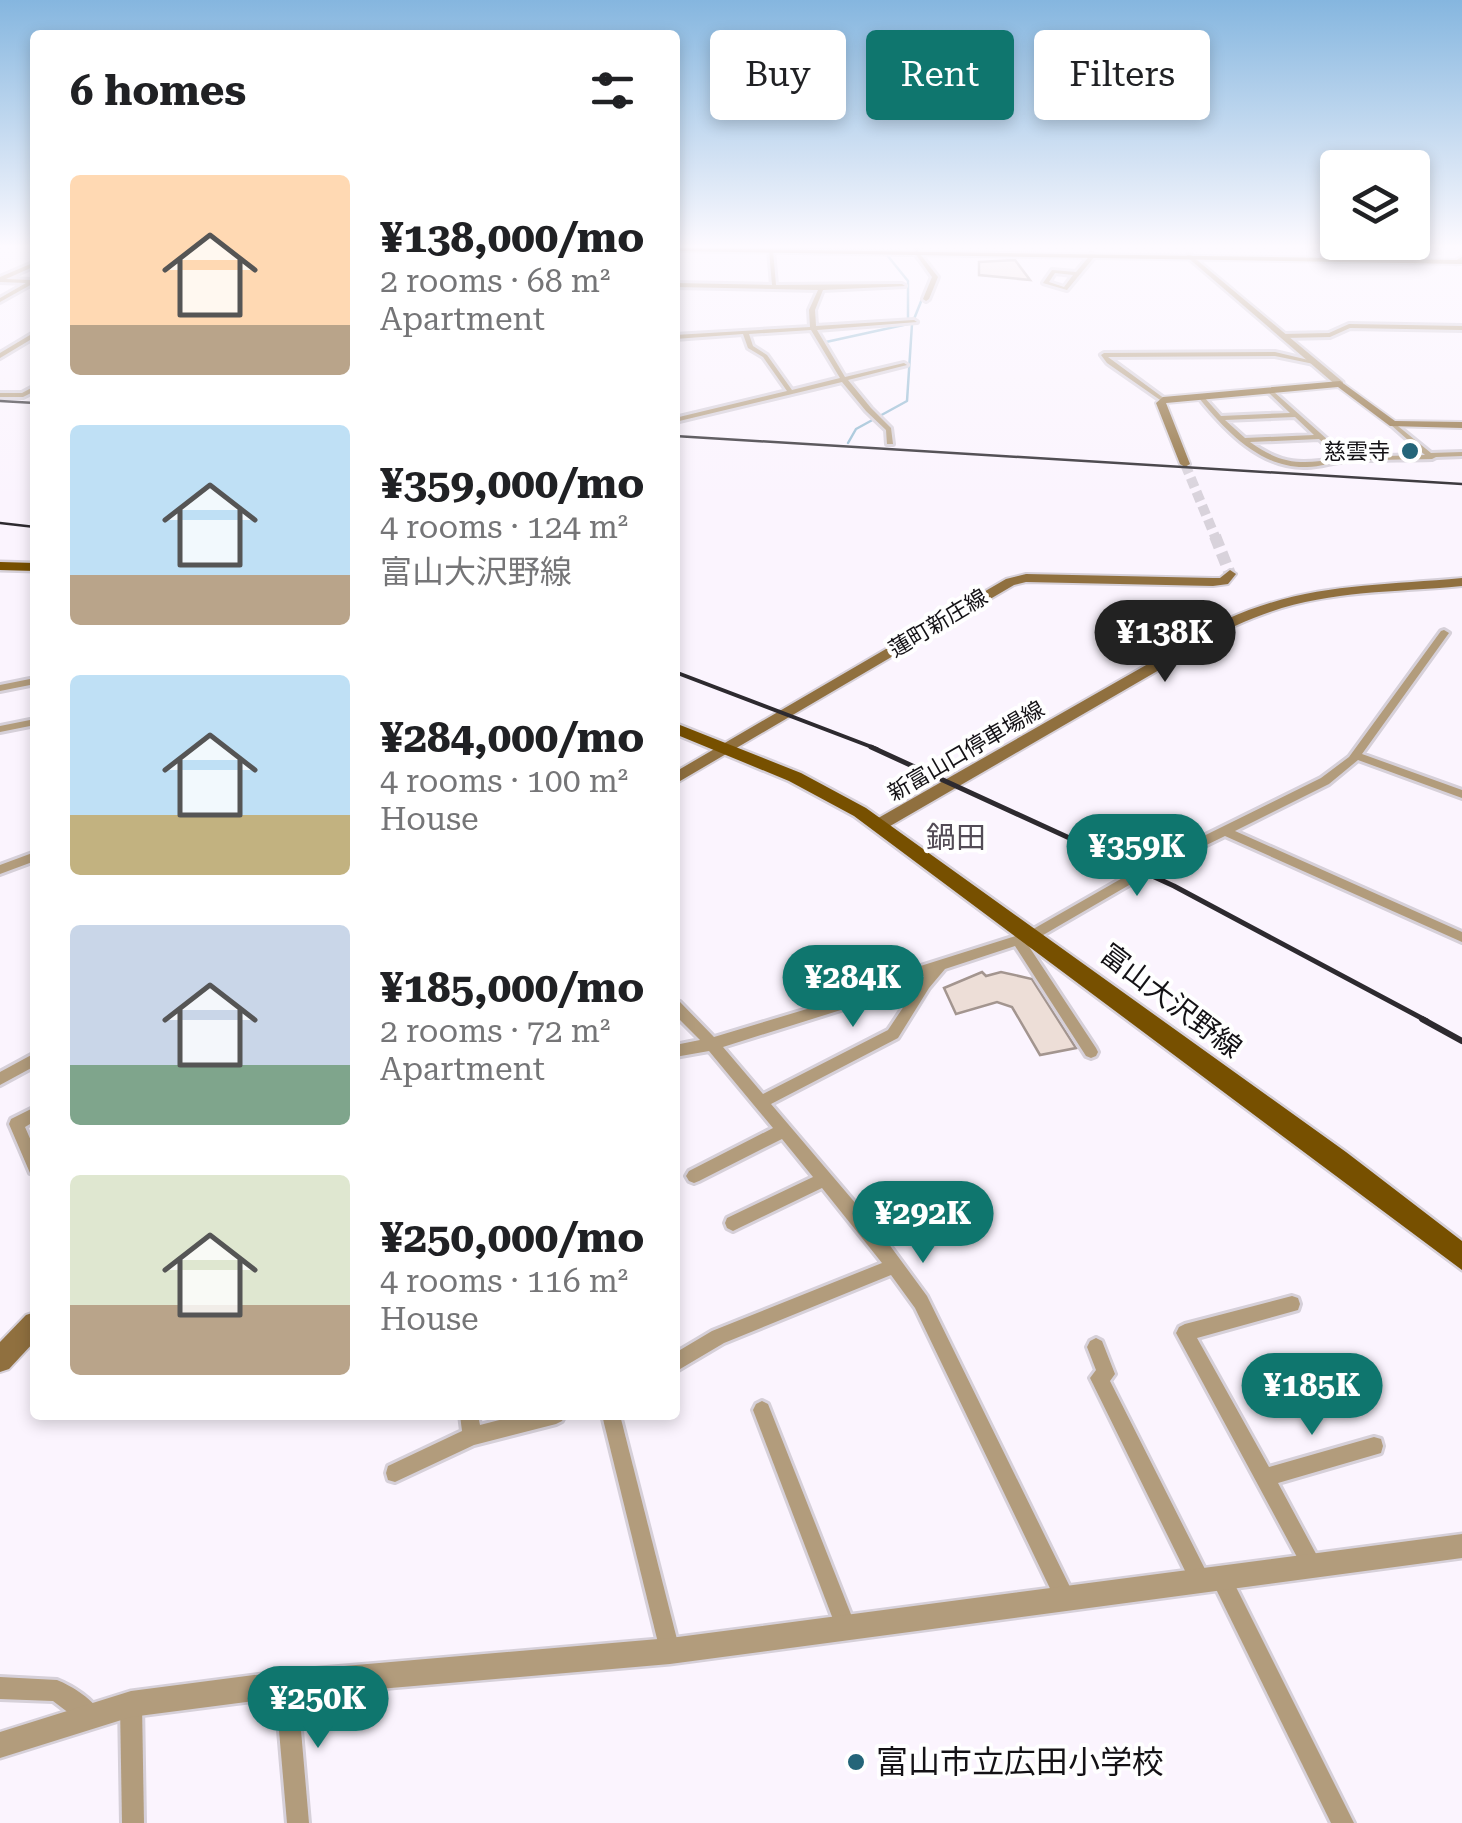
<!DOCTYPE html>
<html lang="en">
<head>
<meta charset="utf-8">
<style>
  :root { --surface:#fff; --page:#f6f6f6; --text:#202124; --muted:#757577; --accent:#0f766e }
  body { margin:0; font-family:"Roboto Serif","Noto Sans JP",serif; background:var(--page); color:var(--text); height:100vh; display:flex; flex-direction:column; font-size:38px; white-space:nowrap }
  * { box-sizing:border-box; margin:0 }
  p { font-size:32px; color:var(--muted) }
  .icon { flex:none; width:55px; height:55px; fill:none; stroke:currentColor; stroke-width:2; stroke-linecap:round; stroke-linejoin:round }
  .map { position:relative; flex:1; overflow:hidden }
  .drawer { position:absolute; left:30px; top:30px; width:650px; height:1390px; display:flex; flex-direction:column; background:var(--surface); border-radius:10px; box-shadow:0 5px 15px #0003 }
  .drawer>* { flex:none }
  .top-card { position:absolute; left:710px; top:30px; width:600px; height:90px; display:flex; gap:20px }
  .controls { position:absolute; left:1320px; top:150px; display:grid; gap:20px }
  .controls a { display:grid; place-items:center; width:110px; height:110px; border-radius:10px; background:var(--surface); box-shadow:0 5px 15px #0003; font-size:50px }
  .price { position:absolute; translate:-50% -85px; padding:0 22px; border-radius:35px; background:var(--accent); color:#fff; font-size:32px; line-height:65px; filter:drop-shadow(0 2px 5px #0008) }
  .price::after { content:''; position:absolute; left:50%; top:60px; width:30px; height:22px; margin-left:-15px; background:inherit; clip-path:polygon(0 0,100% 0,50% 100%) }
  .price.active { background:#222; color:#fff }
  ul { padding:0; list-style:none }
  li { display:flex; align-items:center; gap:30px; height:250px; padding:0 40px }
  li span { display:grid; place-items:center; flex:none; width:280px; height:200px; border-radius:10px; color:#555 }
  li>.icon { margin-inline-start:auto }
  span .icon { width:120px; height:120px; fill:#fffc; stroke-width:1 }
  li b { font-size:42px }
  h2 { display:flex; justify-content:space-between; align-items:center; height:120px; padding:0 40px; font-size:42px }
  .chip { padding:0 35px; border-radius:10px; background:var(--surface); box-shadow:0 5px 15px #0003; font-size:35px; line-height:90px }
  .chip.active { background:var(--accent); color:#fff }
  .map>svg:first-child { display:block }
  .lines { fill:none; stroke-linecap:round; stroke-linejoin:round }
  .stream { stroke:#92bad1; stroke-width:2.5 }
  .building { fill:#edded7; stroke:#a3958f; stroke-width:2.5 }
  .secondary-tunnel-far1 { stroke:#d8d2db; stroke-width:10; stroke-dasharray:10 5; stroke-linecap:butt }
  .secondary-tunnel { stroke:#d8d2db; stroke-width:12; stroke-dasharray:12 6; stroke-linecap:butt }
  .minor-casing { stroke:#d6d0d9; stroke-width:6 }
  .tertiary-casing { stroke:#d6d0d9; stroke-width:5 }
  .secondary-casing { stroke:#d6d0d9; stroke-width:4 }
  .primary-casing { stroke:#d6d0d9; stroke-width:5 }
  .minor { fill:#b29c7c; fill-rule:evenodd }
  .tertiary { fill:#b29c7c; fill-rule:evenodd }
  .secondary { fill:#90703f; fill-rule:evenodd }
  .primary { fill:#775000; fill-rule:evenodd }
  .rail-far3 { stroke:#2d2a2f; stroke-width:2.5 }
  .rail-far2 { stroke:#2d2a2f; stroke-width:4 }
  .rail-far1 { stroke:#2d2a2f; stroke-width:5 }
  .rail { stroke:#2d2a2f; stroke-width:6 }
  .poi-dot { fill:#246579; stroke:#fff; stroke-width:4 }
  .labels { text-anchor:middle; dominant-baseline:central; stroke-width:8; stroke-linejoin:round; paint-order:stroke }
  .far-poi-label { font-size:22px; fill:#141216; stroke:#fff; text-anchor:end }
  .far-street-label { font-size:22px; fill:#141216; stroke:#fff }
  .street-label { font-size:28px; fill:#141216; stroke:#fff }
  .neighbourhood-label { font-size:30px; fill:#534c56; stroke:#fff }
  .near-poi-label { font-size:32px; fill:#141216; stroke:#fff; text-anchor:start }
</style>
</head>
<body>
<div class="map">
<svg width="1462" height="1823" viewBox="0 0 1462 1823">
  <rect width="100%" height="100%" fill="#fbf4fe"/>
  <g class="lines">
    <g class="stream">
      <polyline points="826,342 908,324 908,281 887,255"/>
      <polyline points="848,443 856,429 907,401 912,324 932,274 914,255"/>
    </g>
  </g>
  <g class="building">
    <polygon points="1015,260 1030,280 979,275 979,262"/>
    <polygon points="982,972 986,976 1001,972 1032,979 1076,1048 1040,1055 1012,1007 997,1002 956,1014 944,988"/>
  </g>
  <g class="lines">
    <polyline class="secondary-tunnel-far1" points="1185,464 1216,539"/>
    <polyline class="secondary-tunnel" points="1215,536 1230,574"/>
    <defs>
      <g id="minor">
        <path d="M771,249L773,250L776,285L902,284L905,286L823,290L815,310L816,326L914,320L917,322L817,330L845,377L904,363L907,365L848,380L871,408L891,428L893,444H887L886,430L866,411L842,382L675,422V418L787,391L763,357L748,348L743,334L675,339V335L810,327L809,310L818,290L675,287V283L772,285L769,250ZM811,330L840,378L792,390L767,355L753,346L749,334Z"/>
        <polygon points="917,250 938,277 929,299 926,301 923,299 932,277 914,252"/>
        <path d="M1091,254L1096,255L1067,290L1043,283L1052,270L1076,272ZM1055,273L1073,275L1064,287L1049,282Z"/>
        <polygon points="35,262 35,266 6,279 32,280 34,283 0,302 0,298 26,283 0,282 0,277"/>
        <polygon points="1349,324 1462,326 1462,330 1350,328 1330,337 1284,338 1281,336 1284,334 1329,333"/>
        <polygon points="35,332 35,337 0,358 0,353"/>
        <polygon points="1275,352 1317,362 1314,364 1275,356 1108,357 1165,399 1165,401 1163,402 1107,363 1101,355 1104,353"/>
        <polygon points="35,386 35,391 23,397 0,397 0,393 22,393"/>
        <path d="M1269,391H1273L1347,457L1425,455L1391,425L1390,424L1393,422L1431,453L1462,452V456L1436,457L1432,459C1403,460 1374,459 1346,461C1333,462 1320,467 1307,467C1261,469 1225,430 1199,398L1204,397L1221,416L1290,413L1269,393ZM1295,417L1314,435L1245,438L1225,420ZM1319,439L1339,458C1302,465 1282,465 1250,442Z"/>
        <path d="M1444,630L1449,633L1362,754L1462,790V798L1358,760L1329,784L1235,831L1462,932V942L1225,836L1155,870L1038,938L1026,942L1096,1048L1098,1052L1096,1056L1091,1058L1086,1056L1015,946L945,969L929,988L898,1038L771,1104L880,1232L927,1296L1072,1591L1075,1598L1072,1605L1065,1608L1058,1605L915,1308L891,1275L724,1343L675,1372V1353L712,1331L882,1263L822,1188L739,1228L733,1231L727,1228L725,1223L727,1218L813,1177L782,1139L699,1181L694,1183L689,1181L686,1176L689,1171L773,1128L709,1051L675,1057V1045L700,1040L675,1015V1000L680,1002L714,1037L870,990L911,969L1028,932L1147,864L1321,778L1349,757L1441,631ZM924,976L888,1030L763,1094L723,1047L879,998Z"/>
        <polygon points="35,678 35,684 0,691 0,685"/>
        <polygon points="35,719 35,725 0,732 0,726"/>
        <polygon points="35,852 35,861 0,874 0,865"/>
        <polygon points="35,1053 35,1066 0,1085 0,1072"/>
        <polygon points="35,1107 35,1121 25,1127 35,1150 35,1175 30,1173 9,1124 11,1119"/>
        <polygon points="1292,1296 1298,1298 1300,1304 1298,1310 1197,1338 1269,1467 1374,1437 1381,1439 1383,1446 1381,1453 1278,1483 1321,1563 1318,1570 1311,1573 1304,1570 1176,1333 1179,1327 1185,1324"/>
        <polygon points="1096,1338 1102,1341 1115,1374 1110,1381 1208,1575 1211,1582 1208,1589 1201,1592 1194,1589 1093,1384 1090,1378 1096,1370 1087,1347 1090,1341"/>
        <polygon points="762,1401 768,1404 856,1627 853,1634 846,1637 839,1634 836,1627 753,1410 756,1404"/>
        <polygon points="460,1415 478,1415 480,1425 519,1415 565,1415 562,1421 556,1424 474,1445 395,1482 388,1480 386,1473 388,1466 462,1431"/>
        <polygon points="602,1415 620,1415 680,1651 677,1658 670,1661 663,1658 660,1651"/>
        <polygon points="1222,1570 1229,1573 1354,1823 1331,1823 1215,1587 1212,1580 1215,1573"/>
        <polygon points="286,1673 294,1676 297,1684 309,1823 287,1823 275,1684 278,1676"/>
        <path d="M0,1677L57,1680C72,1686 95,1700 101,1715L98,1723L90,1726L82,1723L53,1701L0,1699Z"/>
        <polygon points="131,1693 139,1696 142,1704 144,1823 122,1823 120,1704 123,1696"/>
      </g>
      <g id="tertiary">
        <polygon points="1187,255 1191,255 1343,382 1343,386 1337,386 1187,257"/>
        <polygon points="1462,257 1462,261 1456,264 1453,262"/>
        <polygon points="1462,1534 1462,1558 670,1664 286,1697 131,1717 0,1758 0,1732 131,1691 286,1671 670,1638"/>
      </g>
      <g id="secondary">
        <polygon points="675,248 1462,260 1462,264 675,251"/>
        <polygon points="1340,381 1395,421 1462,422 1462,428 1390,426 1338,387 1166,403 1190,464 1185,467 1180,464 1156,403 1163,397"/>
        <polygon points="1230,570 1236,574 1228,584 1213,586 1026,582 1014,585 675,784 675,772 1006,579 1026,574 1213,578 1220,578"/>
        <path d="M1462,578V586C1378,594 1314,589 1235,626L885,829H873L871,825L873,821L1225,620C1306,583 1376,586 1462,578Z"/>
        <polygon points="35,1312 35,1341 9,1369 0,1372 0,1342 26,1315"/>
      </g>
      <g id="primary">
        <polygon points="0,562 35,563 35,571 0,570"/>
        <polygon points="675,723 801,773 866,808 1346,1152 1462,1241 1462,1270 854,816 789,781 675,734"/>
      </g>
    </defs>
    <use href="#minor" class="minor-casing"/>
    <use href="#tertiary" class="tertiary-casing"/>
    <use href="#secondary" class="secondary-casing"/>
    <use href="#primary" class="primary-casing"/>
    <use href="#minor" class="minor"/>
    <use href="#tertiary" class="tertiary"/>
    <use href="#secondary" class="secondary"/>
    <use href="#primary" class="primary"/>
    <g class="rail-far3">
      <polyline points="0,401 35,403"/>
      <polyline points="675,436 1462,484"/>
      <polyline points="0,523 35,527"/>
    </g>
    <polyline class="rail-far2" points="675,672 877,749"/>
    <polyline class="rail-far1" points="871,747 1174,886 1427,1021"/>
    <polyline class="rail" points="1422,1019 1462,1041"/>
  </g>
  <linearGradient id="sky" x2="0" y2="1"><stop stop-color="#85b6df"/><stop offset="0.49" stop-color="#fdfaff"/><stop offset="1" stop-color="#fdfaff" stop-opacity="0"/></linearGradient>
  <rect width="1462" height="503" fill="url(#sky)"/>
  <g class="poi-dot">
    <circle cx="1410" cy="451" r="10"/>
    <circle cx="856" cy="1762" r="10"/>
  </g>
  <g class="labels">
    <g class="far-poi-label">
      <text x="1390" y="451">慈雲寺</text>
    </g>
    <g class="far-street-label">
      <text transform="translate(938 623) rotate(-31)">蓮町新庄線</text>
      <text transform="translate(966 751) rotate(-30)">新富山口停車場線</text>
    </g>
    <g class="street-label">
      <text transform="translate(1171 1001) rotate(37)">富山大沢野線</text>
    </g>
    <g class="neighbourhood-label">
      <text x="956" y="837">鍋田</text>
    </g>
    <g class="near-poi-label">
      <text x="876" y="1762">富山市立広田小学校</text>
    </g>
  </g>
</svg>
<div class="controls">
<a><svg class="icon" aria-label="layers" viewBox="0 0 24 24"><path d="M12 4l9 5-9 5-9-5zM3 14l9 5 9-5"/></svg></a>
</div>
<b class="price active" style="left:1165px;top:685px">¥138K</b>
<b class="price" style="left:1137px;top:899px">¥359K</b>
<b class="price" style="left:853px;top:1030px">¥284K</b>
<b class="price" style="left:923px;top:1266px">¥292K</b>
<b class="price" style="left:1312px;top:1438px">¥185K</b>
<b class="price" style="left:318px;top:1751px">¥250K</b>
<div class="top-card">
<a class="chip">Buy</a>
<a class="chip active">Rent</a>
<a class="chip">Filters</a>
</div>
<section class="drawer">
<h2>6 homes<svg class="icon" aria-label="filters" viewBox="0 0 24 24"><path d="M4 7h16M4 17h16"/><circle cx="9" cy="7" r="2"/><circle cx="15" cy="17" r="2"/></svg></h2>
<ul>
<li><span style="background:linear-gradient(#ffd9b3 75%,#b9a48a 0)"><svg class="icon" aria-label="home" viewBox="0 0 24 24"><path d="M3 11l9-7 9 7M6 9v11h12V9"/></svg></span><div><b>¥138,000/mo</b><p>2 rooms · 68 m²</p><p>Apartment</p></div></li>
<li><span style="background:linear-gradient(#bfe0f5 75%,#b9a48a 0)"><svg class="icon" aria-label="home" viewBox="0 0 24 24"><path d="M3 11l9-7 9 7M6 9v11h12V9"/></svg></span><div><b>¥359,000/mo</b><p>4 rooms · 124 m²</p><p>富山大沢野線</p></div></li>
<li><span style="background:linear-gradient(#bfe0f5 70%,#c2b280 0)"><svg class="icon" aria-label="home" viewBox="0 0 24 24"><path d="M3 11l9-7 9 7M6 9v11h12V9"/></svg></span><div><b>¥284,000/mo</b><p>4 rooms · 100 m²</p><p>House</p></div></li>
<li><span style="background:linear-gradient(#c9d6e8 70%,#7fa58c 0)"><svg class="icon" aria-label="home" viewBox="0 0 24 24"><path d="M3 11l9-7 9 7M6 9v11h12V9"/></svg></span><div><b>¥185,000/mo</b><p>2 rooms · 72 m²</p><p>Apartment</p></div></li>
<li><span style="background:linear-gradient(#dfe7d0 65%,#b9a48a 0)"><svg class="icon" aria-label="home" viewBox="0 0 24 24"><path d="M3 11l9-7 9 7M6 9v11h12V9"/></svg></span><div><b>¥250,000/mo</b><p>4 rooms · 116 m²</p><p>House</p></div></li>
</ul>
</section>
</div>
</body>
</html>
